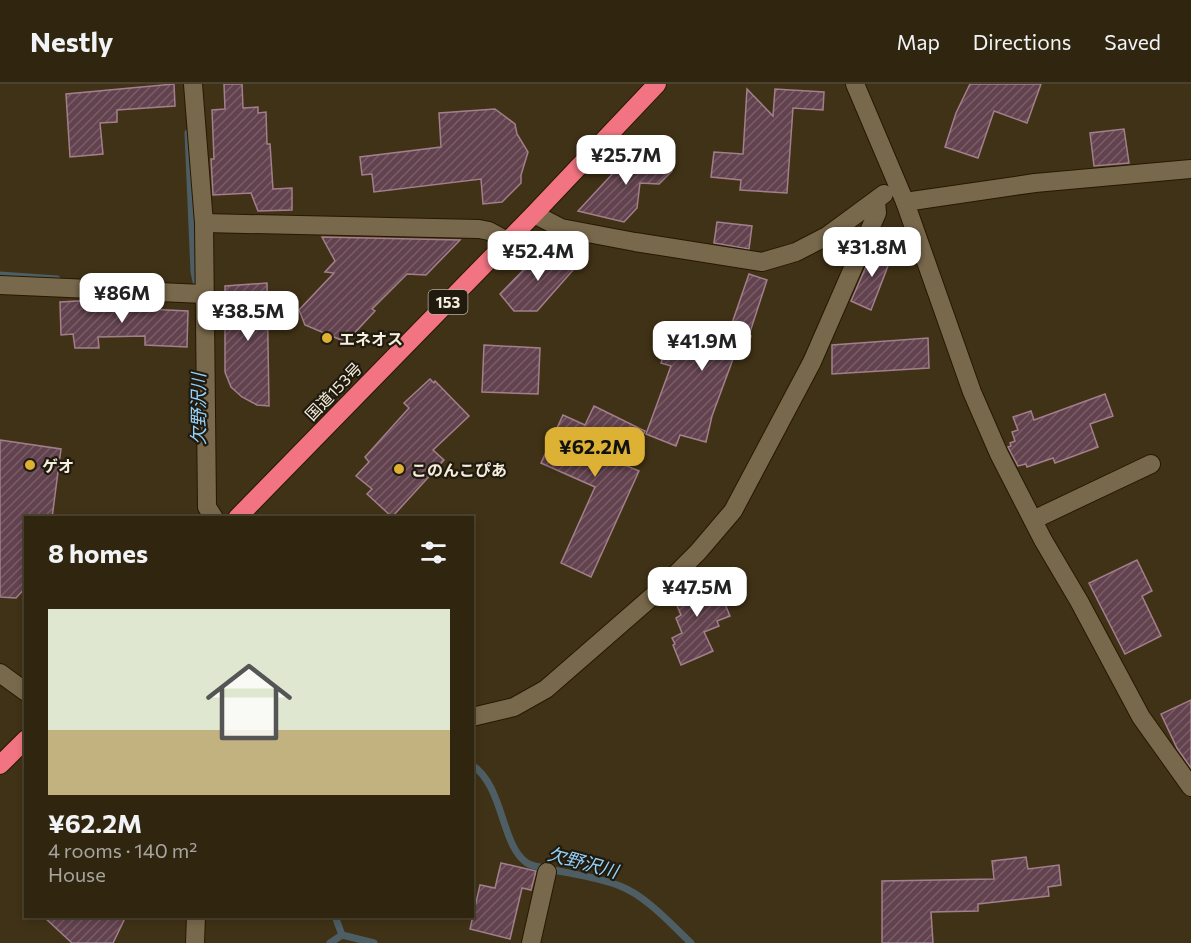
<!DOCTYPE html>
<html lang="en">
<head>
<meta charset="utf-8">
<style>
  :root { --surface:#302610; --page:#382e19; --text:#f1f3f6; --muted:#a8a59f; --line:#4b4330; --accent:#ddb133 }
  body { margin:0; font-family:Commissioner,"Noto Sans JP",sans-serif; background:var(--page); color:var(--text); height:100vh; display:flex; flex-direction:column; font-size:22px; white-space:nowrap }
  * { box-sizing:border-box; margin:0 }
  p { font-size:20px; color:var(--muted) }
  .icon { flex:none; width:33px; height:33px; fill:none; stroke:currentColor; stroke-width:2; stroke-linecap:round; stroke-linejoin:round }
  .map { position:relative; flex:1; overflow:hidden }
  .panel { position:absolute; left:24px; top:432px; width:450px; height:402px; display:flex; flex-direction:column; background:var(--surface); border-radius:0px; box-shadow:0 3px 9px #0003,0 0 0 2px var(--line) }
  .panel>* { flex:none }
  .price { position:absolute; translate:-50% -51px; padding:0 14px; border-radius:12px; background:#fff; color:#222; font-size:20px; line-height:39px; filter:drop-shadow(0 2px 3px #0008) }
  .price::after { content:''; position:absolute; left:50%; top:36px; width:18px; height:14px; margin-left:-9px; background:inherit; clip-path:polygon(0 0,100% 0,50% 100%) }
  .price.on { background:var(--accent); color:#111 }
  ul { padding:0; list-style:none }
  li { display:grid; align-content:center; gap:12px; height:318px; padding:0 24px }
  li+li { border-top:2px solid var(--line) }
  li span { display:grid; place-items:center; height:186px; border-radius:0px; color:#555 }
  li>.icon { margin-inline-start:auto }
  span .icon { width:108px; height:108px; fill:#fffc; stroke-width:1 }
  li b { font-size:26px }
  h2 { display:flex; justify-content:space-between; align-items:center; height:72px; padding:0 24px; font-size:26px }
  header { display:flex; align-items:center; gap:36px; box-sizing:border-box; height:84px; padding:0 30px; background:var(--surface); border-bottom:2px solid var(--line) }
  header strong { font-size:28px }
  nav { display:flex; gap:33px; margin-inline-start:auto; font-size:21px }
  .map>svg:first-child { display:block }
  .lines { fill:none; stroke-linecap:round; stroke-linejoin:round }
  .stream { stroke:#4e5e65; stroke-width:7 }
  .building { fill:url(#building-hatch); stroke:#a37f8c; stroke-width:1.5 }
  .minor-casing { stroke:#261900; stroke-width:20 }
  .highway-casing { stroke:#261900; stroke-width:20 }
  .minor { stroke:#79694c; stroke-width:18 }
  .highway { stroke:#f27482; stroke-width:18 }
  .poi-dot { fill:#ddb133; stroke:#211b0f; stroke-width:2 }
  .labels { text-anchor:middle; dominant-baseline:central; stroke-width:4.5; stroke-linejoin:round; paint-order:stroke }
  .shield { fill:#211b0f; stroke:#b6af9f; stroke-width:1.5 }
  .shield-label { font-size:15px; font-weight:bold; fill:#f6eedd }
  .poi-label { font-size:16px; font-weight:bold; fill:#f6eedd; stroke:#211b0f; text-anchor:start }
  .street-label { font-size:16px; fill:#f6eedd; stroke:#211b0f }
  .water-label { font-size:18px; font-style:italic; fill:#94d2fb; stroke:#211b0f }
</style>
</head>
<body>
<header>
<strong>Nestly</strong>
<nav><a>Map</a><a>Directions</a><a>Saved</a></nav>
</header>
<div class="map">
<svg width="1191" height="859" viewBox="0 0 1191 859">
  <defs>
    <pattern id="building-hatch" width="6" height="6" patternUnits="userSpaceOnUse" patternTransform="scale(1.5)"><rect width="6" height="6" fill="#62424e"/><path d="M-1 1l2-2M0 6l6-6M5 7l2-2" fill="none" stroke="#795e67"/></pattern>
  </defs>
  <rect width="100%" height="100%" fill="#403216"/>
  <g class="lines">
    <g class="stream">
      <polyline points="188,49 194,188 197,202"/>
      <polyline points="0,191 57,195"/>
      <path d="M472,681C504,702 501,762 527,779C533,783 543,783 549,785C572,790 598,793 620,802C646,812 671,840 691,859"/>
      <polyline points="335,832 342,851 374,859"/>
      <polyline points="330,859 342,851"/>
    </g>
  </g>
  <g class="building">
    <polygon points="174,0 175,22 117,26 117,38 100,39 103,70 70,73 66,10"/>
    <polygon points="224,0 242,0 243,24 258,23 258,29 266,28 267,60 270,60 273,105 292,104 292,126 258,127 251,109 213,111 211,75 214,75 212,26 225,25"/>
    <polygon points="970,0 1041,0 1027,39 994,27 978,74 945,63 956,29"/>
    <polygon points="747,5 773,32 775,5 824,8 823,26 793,24 787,109 740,106 741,96 711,93 714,68 743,70"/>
    <polygon points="495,25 515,40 517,50 528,68 521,91 521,99 502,118 483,120 481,95 374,108 372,90 362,91 360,73 441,63 439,29"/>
    <polygon points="1124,45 1129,79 1094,82 1090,49"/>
    <polygon points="641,59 672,87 659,100 640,99 637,124 624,138 578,127"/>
    <polygon points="717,138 752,142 749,165 714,159"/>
    <polygon points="322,153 460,156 426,191 407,190 372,225 375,227 346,258 305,241 299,226 334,189 325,188 335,177"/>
    <polygon points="875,162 893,169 871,226 851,217"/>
    <polygon points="542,167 581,177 537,227 514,227 500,210"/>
    <polygon points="749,190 767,196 749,251 751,252 746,270 736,267 712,332 706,358 680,351 676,362 646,350 671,282 661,279 671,252 699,263 707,238 730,245"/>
    <polygon points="267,199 268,260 269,322 257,321 242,313 231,303 225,288 225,202"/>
    <polygon points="96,216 125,218 126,224 188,227 187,263 145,261 145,252 98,253 99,264 75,264 73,250 61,251 60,218"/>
    <polygon points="928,254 929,284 832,290 832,261"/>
    <polygon points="484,261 540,264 538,310 482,308"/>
    <polygon points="430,295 434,299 435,297 469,332 433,366 444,376 392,433 367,410 372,405 356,392 369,378 365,373 409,324 404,319"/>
    <polygon points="1105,310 1113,332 1090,340 1098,363 1055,379 1053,374 1027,383 1026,380 1018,382 1008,363 1011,362 1010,359 1015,357 1012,348 1018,346 1013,333 1031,327 1034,336"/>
    <polygon points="594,322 645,347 627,382 639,387 591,493 561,479 595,403 541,379 563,331 585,341"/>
    <polygon points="0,356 61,365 52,434 26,434 26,503 16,514 0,513"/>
    <polygon points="1137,476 1152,507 1142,512 1161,552 1125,570 1089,499"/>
    <polygon points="694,492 695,496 706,492 715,511 720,508 730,532 717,537 719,542 704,548 713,567 681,581 673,561 675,560 672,554 682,549 676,534 681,531 672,510 686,496"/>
    <polygon points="1191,616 1191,684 1177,664 1161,630"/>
    <polygon points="1026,773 1028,785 1059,781 1061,801 1048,803 1049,812 978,820 978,827 931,828 933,859 882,859 882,797 994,795 992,777"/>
    <polygon points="501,779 536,787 531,806 522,804 510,855 470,845 480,801 495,804"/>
    <polygon points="43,832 126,832 113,859 72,859"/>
  </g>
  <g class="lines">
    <defs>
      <g id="minor">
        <polyline points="193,0 204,139 207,423 214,434"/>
        <polyline points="855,0 905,118 972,308 999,370 1043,456 1079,517 1141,633 1191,703"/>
        <polyline points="905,118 1035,99 1191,85"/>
        <polyline points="534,130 561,144 635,158 762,178 796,168 827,152 884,110"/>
        <polyline points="204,139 479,145 489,147 507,157"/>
        <polyline points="0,201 204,210"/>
        <polyline points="1033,436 1151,380"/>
        <polyline points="0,589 26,608"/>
        <polyline points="472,633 514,623 546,605 662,504 698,468 733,427 812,278 877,129 876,117"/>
        <polyline points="195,859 196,832"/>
        <polyline points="531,859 547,788"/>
      </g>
      <g id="highway">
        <polyline points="237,434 534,130 657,0"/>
        <polyline points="0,681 26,655"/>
      </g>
    </defs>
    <use href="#minor" class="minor-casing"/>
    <use href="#highway" class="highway-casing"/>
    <use href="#minor" class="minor"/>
    <use href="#highway" class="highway"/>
  </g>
  <g class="poi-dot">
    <circle cx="327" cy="254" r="6"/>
    <circle cx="30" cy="381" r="6"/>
    <circle cx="399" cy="385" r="6"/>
  </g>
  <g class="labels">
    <rect class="shield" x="428.5" y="206" width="39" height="24" rx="4.5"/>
    <g class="shield-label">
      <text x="448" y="218">153</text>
    </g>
    <g class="poi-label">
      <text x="339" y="254">エネオス</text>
      <text x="42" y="381">ゲオ</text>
      <text x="411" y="385">このんこぴあ</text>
    </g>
    <g class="street-label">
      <text transform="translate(333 307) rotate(-46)">国道153号</text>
    </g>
    <g class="water-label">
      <text transform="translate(198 325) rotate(-90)">欠野沢川</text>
      <text transform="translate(583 778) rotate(15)">欠野沢川</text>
    </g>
  </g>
</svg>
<b class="price" style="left:626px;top:102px">¥25.7M</b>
<b class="price" style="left:872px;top:194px">¥31.8M</b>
<b class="price" style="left:538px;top:198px">¥52.4M</b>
<b class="price" style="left:122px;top:240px">¥86M</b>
<b class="price" style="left:248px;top:258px">¥38.5M</b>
<b class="price" style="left:702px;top:288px">¥41.9M</b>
<b class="price on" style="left:595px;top:394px">¥62.2M</b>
<b class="price" style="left:697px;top:534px">¥47.5M</b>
<section class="panel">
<h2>8 homes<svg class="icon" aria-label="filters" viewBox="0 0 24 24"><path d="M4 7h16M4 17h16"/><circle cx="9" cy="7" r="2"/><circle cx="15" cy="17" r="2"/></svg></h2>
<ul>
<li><span style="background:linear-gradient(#dfe7d0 65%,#c2b280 0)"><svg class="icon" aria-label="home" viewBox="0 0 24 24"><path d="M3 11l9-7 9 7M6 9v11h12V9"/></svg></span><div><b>¥62.2M</b><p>4 rooms · 140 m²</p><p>House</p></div></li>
</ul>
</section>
</div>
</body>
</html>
